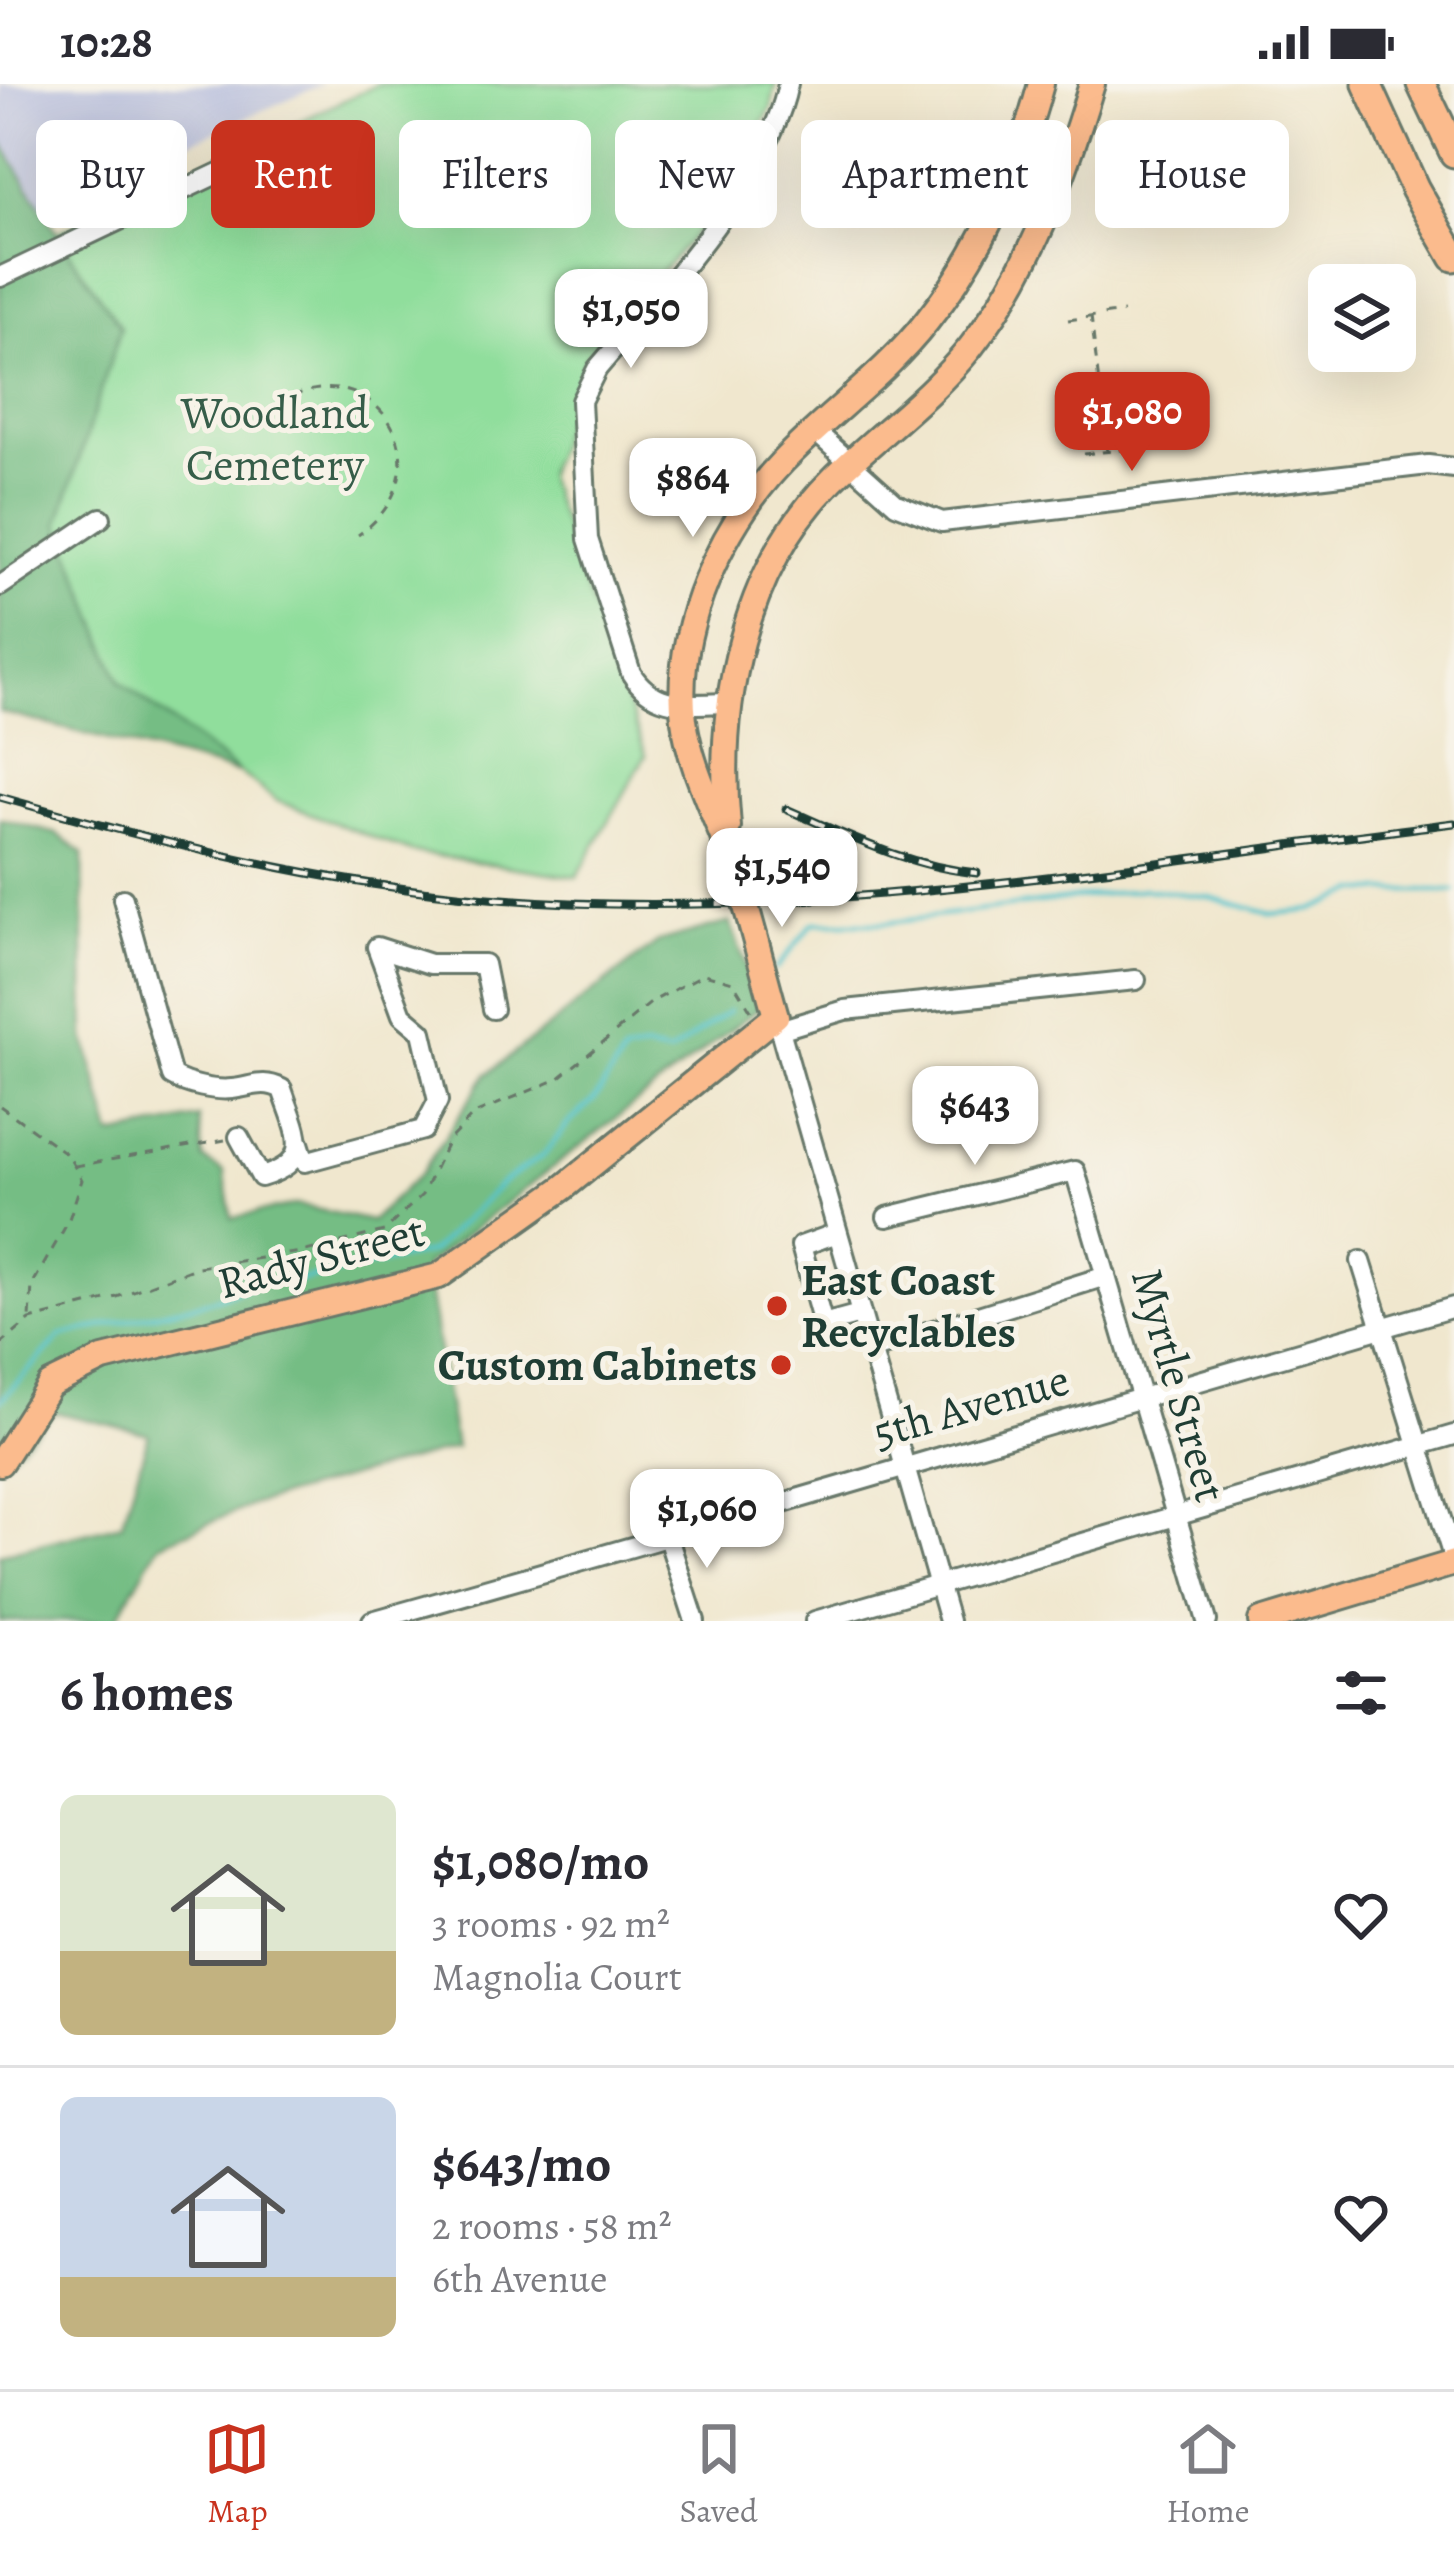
<!DOCTYPE html>
<html lang="en">
<head>
<meta charset="utf-8">
<style>
  :root { --surface:#fff; --page:#f7f7f7; --text:#2b2b33; --muted:#7c7c81; --line:#e1e1e2; --accent:#c8321e }
  body { margin:0; font-family:Alegreya,serif; background:var(--page); color:var(--text); height:100vh; display:flex; flex-direction:column; font-size:45px; white-space:nowrap }
  * { box-sizing:border-box; margin:0 }
  p { font-size:39px; color:var(--muted) }
  .icon { flex:none; width:66px; height:66px; fill:none; stroke:currentColor; stroke-width:2; stroke-linecap:round; stroke-linejoin:round }
  .map { position:relative; height:1537px; overflow:hidden }
  .details { display:flex; flex-direction:column; background:var(--surface); flex:1 }
  .details>* { flex:none }
  .banner { position:absolute; left:36px; top:36px; width:1383px; height:108px; display:flex; gap:24px }
  .fabs { position:absolute; left:1308px; top:180px; display:grid; gap:24px }
  .fabs a { display:grid; place-items:center; width:108px; height:108px; border-radius:18px; background:var(--surface); box-shadow:0 12px 48px #0002; font-size:60px }
  .price { position:absolute; translate:-50% -102px; padding:0 27px; border-radius:24px; background:#fff; color:#222; font-size:39px; line-height:78px; filter:drop-shadow(0 3px 6px #0008) }
  .price::after { content:''; position:absolute; left:50%; top:72px; width:36px; height:27px; margin-left:-18px; background:inherit; clip-path:polygon(0 0,100% 0,50% 100%) }
  .price.current { background:var(--accent); color:#fff }
  ul { padding:0; list-style:none }
  li { display:flex; align-items:center; gap:36px; height:300px; padding:0 60px }
  li+li { border-top:3px solid var(--line) }
  li span { display:grid; place-items:center; flex:none; width:336px; height:240px; border-radius:18px; color:#555 }
  li>.icon { margin-inline-start:auto }
  span .icon { width:144px; height:144px; fill:#fffc; stroke-width:1 }
  li b { font-size:51px }
  h2 { display:flex; justify-content:space-between; align-items:center; height:144px; padding:0 60px; font-size:51px }
  .pill { padding:0 42px; border-radius:18px; background:var(--surface); box-shadow:0 12px 48px #0002; font-size:42px; line-height:108px }
  .pill.current { background:var(--accent); color:#fff }
  .status { display:flex; justify-content:space-between; align-items:center; height:84px; padding:0 60px; background:var(--surface); direction:ltr }
  .status svg { height:33px; fill:currentColor }
  .tab-bar { display:flex; justify-content:space-around; align-items:center; height:168px; border-top:3px solid var(--line); background:var(--surface); font-size:33px; color:var(--muted) }
  .tab-bar a { display:grid; justify-items:center; gap:6px }
  .tab-bar .current { color:var(--accent) }
  .map>svg:first-child { display:block }
  .industrial { fill:#bdc3de }
  .green { fill:#90de9c; stroke:#588e68; stroke-width:3 }
  .forest { fill:#74bd84; stroke:#4a7d5c; stroke-width:3 }
  .lines { fill:none; stroke-linecap:round; stroke-linejoin:round }
  .stream { stroke:#56c4cc; stroke-width:4.5 }
  .minor-casing { stroke:#68786a; stroke-width:24 }
  .major-casing { stroke:#68786a; stroke-width:30 }
  .highway-casing { stroke:#68786a; stroke-width:33 }
  .path { stroke:#68786a; stroke-width:3; stroke-dasharray:9 9; stroke-linecap:butt }
  .minor { stroke:#fff; stroke-width:18 }
  .major { stroke:#fbbb8d; stroke-width:24 }
  .highway { stroke:#fbbb8d; stroke-width:27 }
  .rail-casing { stroke:#1f3d34; stroke-width:9 }
  .rail { stroke:#f7f3e8; stroke-width:4.5; stroke-dasharray:14; stroke-linecap:butt }
  .poi-dot { fill:#c8321e; stroke:#f7f3e8; stroke-width:4.5 }
  .labels { text-anchor:middle; dominant-baseline:central; stroke-width:10; stroke-linejoin:round; paint-order:stroke }
  .park-label { font-size:45px; fill:#365d49; stroke:#f7f3e8 }
  .street-label { font-size:45px; fill:#1f3d34; stroke:#f7f3e8 }
  .poi-label { font-size:45px; font-weight:bold; fill:#1f3d34; stroke:#f7f3e8; text-anchor:start }
</style>
</head>
<body>
<div class="status"><b>10:28</b><svg viewBox="0 0 49 12"><path d="M0 12V9h3v3zM5 12V6h3v6zM10 12V3h3v9zM15 12V0h3v12zM26 1h20v11H26zM47 4h2v5h-2z"/></svg></div>
<div class="map">
<svg width="1454" height="1537" viewBox="0 0 1454 1537">
  <rect width="100%" height="100%" fill="#f7f3e8"/>
  <filter id="ink" filterUnits="userSpaceOnUse"><feTurbulence type="fractalNoise" baseFrequency=".00833" numOctaves="2"/><feDisplacementMap in="SourceGraphic" scale="24" xChannelSelector="R" yChannelSelector="G"/><feConvolveMatrix kernelMatrix="1 2 1 2 8 2 1 2 1" color-interpolation-filters="sRGB"/></filter>
  <filter id="wash" filterUnits="userSpaceOnUse"><feTurbulence type="fractalNoise" baseFrequency=".004" numOctaves="4" result="noise"/><feDisplacementMap in="SourceGraphic" scale="48" xChannelSelector="R" yChannelSelector="G"/><feGaussianBlur stdDeviation="2.7" result="paint"/><feColorMatrix in="noise" values="0 0 0 0 0 0 0 0 0 0 0 0 0 0 0 0 0 1.4 0 .05"/><feComposite in="paint" operator="in"/></filter>
  <g filter="url(#wash)">
    <rect width="100%" height="100%" fill="#f0e7ce"/>
    <polygon class="industrial" points="0,0 323,0 13,136 0,108"/>
    <polygon class="green" points="378,0 776,0 771,25 699,145 586,273 546,393 646,671 577,793 411,768 277,717 240,689 86,650 0,171 130,119"/>
    <g class="forest">
      <polygon points="0,56 64,161 121,243 59,439 120,598 240,689 0,628"/>
      <polygon points="0,735 58,750 83,770 85,953 112,1052 199,1034 203,1075 224,1088 232,1134 296,1121 371,1137 422,1088 486,991 658,858 730,838 761,922 425,1182 455,1364 254,1420 159,1460 115,1537 0,1537 0,1470 122,1440 149,1350 55,1328 0,1382"/>
    </g>
    <g class="lines">
      <g class="stream">
        <polyline points="776,885 813,839 887,839 1144,805 1209,813 1271,830 1312,826 1357,807 1454,807"/>
        <polyline points="296,1197 431,1168 504,1097 543,1072 568,1040 595,1015 624,970 645,965 669,970 729,927"/>
        <polyline points="0,1317 61,1252 209,1217 252,1201"/>
      </g>
    </g>
  </g>
  <g filter="url(#ink)">
    <g class="lines">
      <defs>
        <g id="minor">
          <polyline points="1005,103 1049,125"/>
          <polyline points="0,193 225,86"/>
          <polyline points="640,235 667,255"/>
          <polyline points="815,347 896,420 942,438 1428,381 1454,384"/>
          <polyline points="0,502 101,434"/>
          <path d="M731,619C691,619 655,628 631,589L588,455L581,317L597,285C660,211 769,95 788,0"/>
          <path d="M123,815L172,992C187,1001 215,1007 232,1005C253,1003 262,995 282,1005C296,1048 317,1077 261,1093L239,1053"/>
          <polyline points="776,932 949,1537"/>
          <polyline points="779,946 845,926 1136,896"/>
          <polyline points="299,1059 305,1078 423,1046 438,1017 422,948 402,931 377,863 430,880 484,880 493,925"/>
          <polyline points="887,1133 1075,1087 1207,1537"/>
          <polyline points="837,1149 801,1162 823,1240 860,1230"/>
          <polyline points="1361,1177 1454,1476"/>
          <polyline points="870,1266 1106,1192"/>
          <polyline points="668,1454 695,1537"/>
          <path d="M372,1537C733,1436 1093,1327 1454,1223"/>
          <polyline points="815,1537 1454,1351"/>
        </g>
        <g id="major">
          <path d="M728,743C716,621 743,485 832,396C877,351 930,314 970,264C1031,186 1064,93 1092,0"/>
          <path d="M0,1379L50,1301L103,1275L439,1192L563,1104L776,932C761,880 749,826 731,774C715,729 690,683 684,636C673,545 722,441 783,377C829,329 885,291 927,237C982,168 1018,85 1041,0"/>
          <polyline points="1261,1537 1454,1479"/>
        </g>
        <g id="highway">
          <polyline points="1367,0 1415,105 1454,173"/>
          <polyline points="1421,0 1454,69"/>
        </g>
      </defs>
      <use href="#minor" class="minor-casing"/>
      <use href="#major" class="major-casing"/>
      <use href="#highway" class="highway-casing"/>
      <g class="path">
        <polyline points="1091,232 1107,368"/>
        <polyline points="1068,236 1123,228"/>
        <path d="M293,312C385,274 446,390 358,451"/>
        <polyline points="1076,312 1169,301"/>
        <polyline points="1084,370 1141,364"/>
        <polyline points="0,1022 68,1071 82,1096 68,1138 32,1201 30,1234"/>
        <polyline points="75,1082 225,1056"/>
        <polyline points="0,1261 30,1236 117,1213 198,1183 302,1168 384,1147 422,1111 448,1057 474,1030 558,995 653,917 704,890 733,898 751,927"/>
      </g>
      <use href="#minor" class="minor"/>
      <use href="#major" class="major"/>
      <use href="#highway" class="highway"/>
      <defs>
        <g id="rail">
          <path d="M0,713C161,759 321,800 488,814C808,841 1136,779 1454,739"/>
          <path d="M786,725C848,752 909,783 977,789"/>
        </g>
      </defs>
      <use href="#rail" class="rail-casing"/>
      <use href="#rail" class="rail"/>
    </g>
  </g>
  <g class="poi-dot">
    <circle cx="777" cy="1222" r="12"/>
    <circle cx="781" cy="1281" r="12"/>
  </g>
  <g class="labels">
    <g class="park-label">
      <text x="275" y="329">Woodland<tspan x="275" dy="52">Cemetery</tspan></text>
    </g>
    <g class="street-label">
      <text transform="translate(321 1173) rotate(-15)">Rady Street</text>
      <text transform="translate(1179 1301) rotate(74)">Myrtle Street</text>
      <text transform="translate(971 1322) rotate(-16)">5th Avenue</text>
    </g>
    <g class="poi-label">
      <text x="801" y="1196">East Coast<tspan x="801" dy="52">Recyclables</tspan></text>
      <text x="757" y="1281" text-anchor="end">Custom Cabinets</text>
    </g>
  </g>
</svg>
<div class="fabs">
<a><svg class="icon" aria-label="layers" viewBox="0 0 24 24"><path d="M12 4l9 5-9 5-9-5zM3 14l9 5 9-5"/></svg></a>
</div>
<b class="price" style="left:631px;top:287px">$1,050</b>
<b class="price current" style="left:1132px;top:390px">$1,080</b>
<b class="price" style="left:693px;top:456px">$864</b>
<b class="price" style="left:782px;top:846px">$1,540</b>
<b class="price" style="left:975px;top:1084px">$643</b>
<b class="price" style="left:707px;top:1487px">$1,060</b>
<div class="banner">
<a class="pill">Buy</a>
<a class="pill current">Rent</a>
<a class="pill">Filters</a>
<a class="pill">New</a>
<a class="pill">Apartment</a>
<a class="pill">House</a>
</div>
</div>
<section class="details">
<h2>6 homes<svg class="icon" aria-label="filters" viewBox="0 0 24 24"><path d="M4 7h16M4 17h16"/><circle cx="9" cy="7" r="2"/><circle cx="15" cy="17" r="2"/></svg></h2>
<ul>
<li><span style="background:linear-gradient(#dfe7d0 65%,#c2b280 0)"><svg class="icon" aria-label="home" viewBox="0 0 24 24"><path d="M3 11l9-7 9 7M6 9v11h12V9"/></svg></span><div><b>$1,080/mo</b><p>3 rooms · 92 m²</p><p>Magnolia Court</p></div><svg class="icon" aria-label="heart" viewBox="0 0 24 24"><path d="M12 20l-8-8c-3-5 5-10 8-4 3-6 11-1 8 4z"/></svg></li>
<li><span style="background:linear-gradient(#c9d6e8 75%,#c2b280 0)"><svg class="icon" aria-label="home" viewBox="0 0 24 24"><path d="M3 11l9-7 9 7M6 9v11h12V9"/></svg></span><div><b>$643/mo</b><p>2 rooms · 58 m²</p><p>6th Avenue</p></div><svg class="icon" aria-label="heart" viewBox="0 0 24 24"><path d="M12 20l-8-8c-3-5 5-10 8-4 3-6 11-1 8 4z"/></svg></li>
</ul>
</section>
<nav class="tab-bar">
<a class="current"><svg class="icon" aria-label="map" viewBox="0 0 24 24"><path d="M3 6l6-2 6 2 6-2v14l-6 2-6-2-6 2zM9 4v14M15 6v14"/></svg>Map</a>
<a><svg class="icon" aria-label="saved" viewBox="0 0 24 24"><path d="M7 4h10v16l-5-4-5 4z"/></svg>Saved</a>
<a><svg class="icon" aria-label="home" viewBox="0 0 24 24"><path d="M3 11l9-7 9 7M6 9v11h12V9"/></svg>Home</a>
</nav>
</body>
</html>
